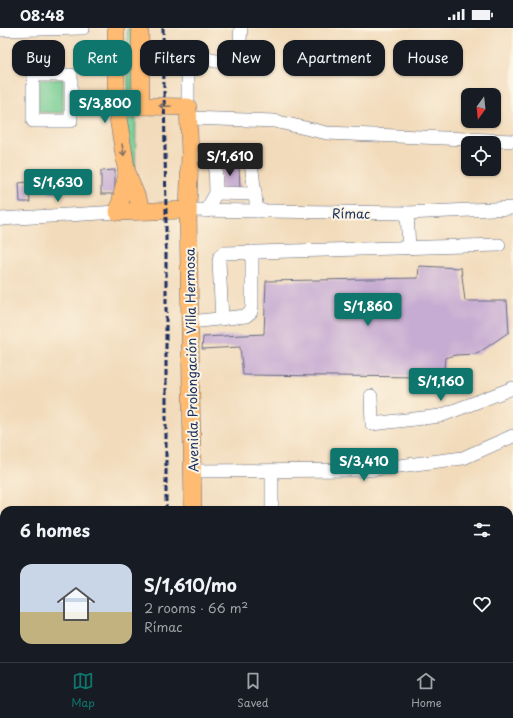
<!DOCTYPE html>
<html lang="en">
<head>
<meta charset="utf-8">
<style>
  :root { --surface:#171b24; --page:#20242c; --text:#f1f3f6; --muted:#9ea1a6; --line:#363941; --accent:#0f766e }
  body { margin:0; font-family:"Playpen Sans",sans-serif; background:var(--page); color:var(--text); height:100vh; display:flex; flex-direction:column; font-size:15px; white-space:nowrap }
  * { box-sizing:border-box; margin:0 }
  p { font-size:13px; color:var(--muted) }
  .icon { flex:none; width:22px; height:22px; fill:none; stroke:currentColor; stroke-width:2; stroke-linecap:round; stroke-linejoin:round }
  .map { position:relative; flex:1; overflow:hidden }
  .sheet { position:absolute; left:0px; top:478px; width:513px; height:156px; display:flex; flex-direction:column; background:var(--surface); border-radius:12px 12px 0 0; box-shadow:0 1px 3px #0004 }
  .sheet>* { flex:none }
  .banner { position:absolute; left:12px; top:12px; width:489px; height:36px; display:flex; gap:8px }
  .needle { width:26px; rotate:195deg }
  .buttons { position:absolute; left:461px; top:60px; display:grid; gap:8px }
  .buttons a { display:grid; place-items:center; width:40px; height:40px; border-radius:8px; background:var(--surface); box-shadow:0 1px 3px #0004; font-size:20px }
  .price { position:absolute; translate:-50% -34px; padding:0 9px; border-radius:4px; background:var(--accent); color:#fff; font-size:13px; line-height:26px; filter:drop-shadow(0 1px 2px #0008) }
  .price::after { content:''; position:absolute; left:50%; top:24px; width:12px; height:9px; margin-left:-6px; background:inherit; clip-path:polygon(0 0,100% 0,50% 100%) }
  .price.selected { background:#222; color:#fff }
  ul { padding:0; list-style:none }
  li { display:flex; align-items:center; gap:12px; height:100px; padding:0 20px }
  li span { display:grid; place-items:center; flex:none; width:112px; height:80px; border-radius:12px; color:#555 }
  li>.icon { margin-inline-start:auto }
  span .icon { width:48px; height:48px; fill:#fffc; stroke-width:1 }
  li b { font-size:17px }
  h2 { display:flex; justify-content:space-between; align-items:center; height:48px; padding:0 20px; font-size:17px }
  .pill { padding:0 14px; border-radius:12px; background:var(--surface); box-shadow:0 1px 3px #0004; font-size:14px; line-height:36px }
  .pill.selected { background:var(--accent); color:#fff }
  .status { display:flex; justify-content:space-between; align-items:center; height:28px; padding:0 20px; background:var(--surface); direction:ltr }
  .status svg { height:11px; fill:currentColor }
  .tab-bar { display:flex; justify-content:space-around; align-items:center; height:56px; border-top:1px solid var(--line); background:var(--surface); font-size:11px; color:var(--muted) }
  .tab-bar a { display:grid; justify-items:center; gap:2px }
  .tab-bar .selected { color:var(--accent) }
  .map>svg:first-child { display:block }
  .green { fill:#75cc92; stroke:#487e78 }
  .building { fill:#c6abd2 }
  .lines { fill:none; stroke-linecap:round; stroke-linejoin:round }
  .minor-casing { stroke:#666b7f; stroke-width:14 }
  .major-casing { stroke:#666b7f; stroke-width:18 }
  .minor { stroke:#fff; stroke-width:13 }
  .major { stroke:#febb71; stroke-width:17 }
  .rail { stroke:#1b2f5e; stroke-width:3; stroke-dasharray:6 3; stroke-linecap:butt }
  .oneway { stroke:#816e67 }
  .labels { text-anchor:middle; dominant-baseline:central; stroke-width:4; stroke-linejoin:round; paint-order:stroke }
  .street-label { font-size:13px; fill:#1b2f5e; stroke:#fcf5e5 }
</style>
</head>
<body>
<div class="status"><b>08:48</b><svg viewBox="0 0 49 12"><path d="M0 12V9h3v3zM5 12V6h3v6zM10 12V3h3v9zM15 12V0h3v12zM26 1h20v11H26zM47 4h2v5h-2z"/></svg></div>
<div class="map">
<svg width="513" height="634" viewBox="0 0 513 634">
  <rect width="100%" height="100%" fill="#fcf5e5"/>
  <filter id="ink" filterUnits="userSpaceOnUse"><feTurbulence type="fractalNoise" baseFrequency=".025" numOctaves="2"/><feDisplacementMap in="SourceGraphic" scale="8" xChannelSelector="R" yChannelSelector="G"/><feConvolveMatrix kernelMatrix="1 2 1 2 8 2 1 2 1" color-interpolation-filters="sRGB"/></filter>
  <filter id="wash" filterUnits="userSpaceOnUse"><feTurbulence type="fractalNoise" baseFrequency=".012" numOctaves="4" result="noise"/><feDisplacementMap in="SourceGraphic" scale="16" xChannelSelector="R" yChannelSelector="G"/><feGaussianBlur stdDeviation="0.9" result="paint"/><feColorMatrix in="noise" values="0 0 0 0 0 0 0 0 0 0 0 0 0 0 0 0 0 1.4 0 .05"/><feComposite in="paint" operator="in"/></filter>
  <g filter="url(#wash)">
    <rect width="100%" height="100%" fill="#f2dbbb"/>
    <g class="green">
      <polygon points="127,0 132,0 133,62 128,63"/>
      <polygon points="63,51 63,85 38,84 38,52"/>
      <polygon points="136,90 135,167 126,91"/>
    </g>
    <g id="blocks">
      <g class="building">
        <polygon points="221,135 239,136 240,162 221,161"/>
        <polygon points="115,142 115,166 101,166 101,143"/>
        <polygon points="28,154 30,174 20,174 19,155"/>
        <polygon points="59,159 57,165 50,166 49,160"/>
        <polygon points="419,238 461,240 465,273 507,273 509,304 477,326 456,327 445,330 444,342 423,342 422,349 243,347 240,319 202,321 203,309 264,306 266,253 418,250"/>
      </g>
    </g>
  </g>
  <g filter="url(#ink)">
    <use href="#blocks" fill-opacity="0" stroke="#666b7f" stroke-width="1"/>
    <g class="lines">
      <defs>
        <g id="minor">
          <polyline points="0,2 83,0"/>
          <polyline points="71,78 71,93 33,93 33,47 71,47 71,78 141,78"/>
          <path d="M188,79V27L190,26C201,29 232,41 238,28C240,22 240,7 241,0"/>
          <polyline points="189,90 274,93 327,105 513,113"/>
          <polyline points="190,126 251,134 257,183"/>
          <polyline points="216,165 255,166"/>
          <polyline points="188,182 407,185 513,180"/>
          <polyline points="206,183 216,165 215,130"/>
          <polyline points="407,185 409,220"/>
          <polyline points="0,191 118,184"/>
          <polyline points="222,291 219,234 220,228 224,225 499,217"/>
          <polyline points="190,294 246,288 251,284 252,279 252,224"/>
          <polyline points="371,368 372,396 440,388 513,360"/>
          <polyline points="192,443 367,442 463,430 513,408"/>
          <polyline points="272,443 272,482"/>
          <polyline points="509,495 513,494"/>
          <polyline points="509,554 513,553"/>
          <polyline points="274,630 275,634"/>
          <polyline points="364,630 364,634"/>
        </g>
        <g id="major">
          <polyline points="116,0 116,77 127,146 143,183"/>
          <polyline points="140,0 141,78 188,79 190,126 188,182 193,482"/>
          <polyline points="127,146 118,184 188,182"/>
          <polyline points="195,630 195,634"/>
        </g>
      </defs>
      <use href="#minor" class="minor-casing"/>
      <use href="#major" class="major-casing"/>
      <use href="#minor" class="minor"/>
      <use href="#major" class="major"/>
      <g class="rail">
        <polyline points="163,0 166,183 166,482"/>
        <polyline points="169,630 169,634"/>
      </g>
    </g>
    <defs><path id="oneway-shaft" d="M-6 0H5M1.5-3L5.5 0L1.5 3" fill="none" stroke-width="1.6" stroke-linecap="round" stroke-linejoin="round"/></defs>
    <g class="oneway">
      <use href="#oneway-shaft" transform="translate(165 78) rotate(-178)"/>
      <use href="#oneway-shaft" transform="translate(123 122) rotate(81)"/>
    </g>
  </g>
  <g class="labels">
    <g class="street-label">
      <text transform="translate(351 185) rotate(1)">Rímac</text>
      <text transform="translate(191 332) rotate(-91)">Avenida Prolongación Villa Hermosa</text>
    </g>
  </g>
</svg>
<div class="buttons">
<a><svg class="needle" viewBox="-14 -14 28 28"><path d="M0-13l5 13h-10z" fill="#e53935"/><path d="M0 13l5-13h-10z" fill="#9ea1a6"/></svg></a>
<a><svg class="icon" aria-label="locate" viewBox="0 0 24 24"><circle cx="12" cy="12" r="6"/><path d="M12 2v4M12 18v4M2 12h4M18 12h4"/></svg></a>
</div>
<b class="price" style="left:105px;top:96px">S/3,800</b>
<b class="price selected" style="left:230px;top:149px">S/1,610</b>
<b class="price" style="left:58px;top:175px">S/1,630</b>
<b class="price" style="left:368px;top:299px">S/1,860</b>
<b class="price" style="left:441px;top:374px">S/1,160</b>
<b class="price" style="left:364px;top:454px">S/3,410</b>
<div class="banner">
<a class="pill">Buy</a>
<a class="pill selected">Rent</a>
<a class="pill">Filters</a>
<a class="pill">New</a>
<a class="pill">Apartment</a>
<a class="pill">House</a>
</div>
<section class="sheet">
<h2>6 homes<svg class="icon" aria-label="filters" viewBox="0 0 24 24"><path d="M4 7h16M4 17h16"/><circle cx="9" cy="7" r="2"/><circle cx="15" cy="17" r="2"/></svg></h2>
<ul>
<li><span style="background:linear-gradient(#c9d6e8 60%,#c2b280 0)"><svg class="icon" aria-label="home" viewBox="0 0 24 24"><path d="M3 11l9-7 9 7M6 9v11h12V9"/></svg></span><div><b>S/1,610/mo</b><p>2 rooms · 66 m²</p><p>Rímac</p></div><svg class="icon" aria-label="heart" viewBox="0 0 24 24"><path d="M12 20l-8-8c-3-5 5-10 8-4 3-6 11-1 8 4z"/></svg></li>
</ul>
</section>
</div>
<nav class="tab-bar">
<a class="selected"><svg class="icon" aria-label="map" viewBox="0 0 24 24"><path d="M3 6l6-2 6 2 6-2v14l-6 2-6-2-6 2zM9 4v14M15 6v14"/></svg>Map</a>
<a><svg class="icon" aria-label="saved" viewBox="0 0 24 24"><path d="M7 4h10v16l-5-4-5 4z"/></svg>Saved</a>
<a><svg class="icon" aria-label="home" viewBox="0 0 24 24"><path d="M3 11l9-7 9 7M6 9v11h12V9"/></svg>Home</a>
</nav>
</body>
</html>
